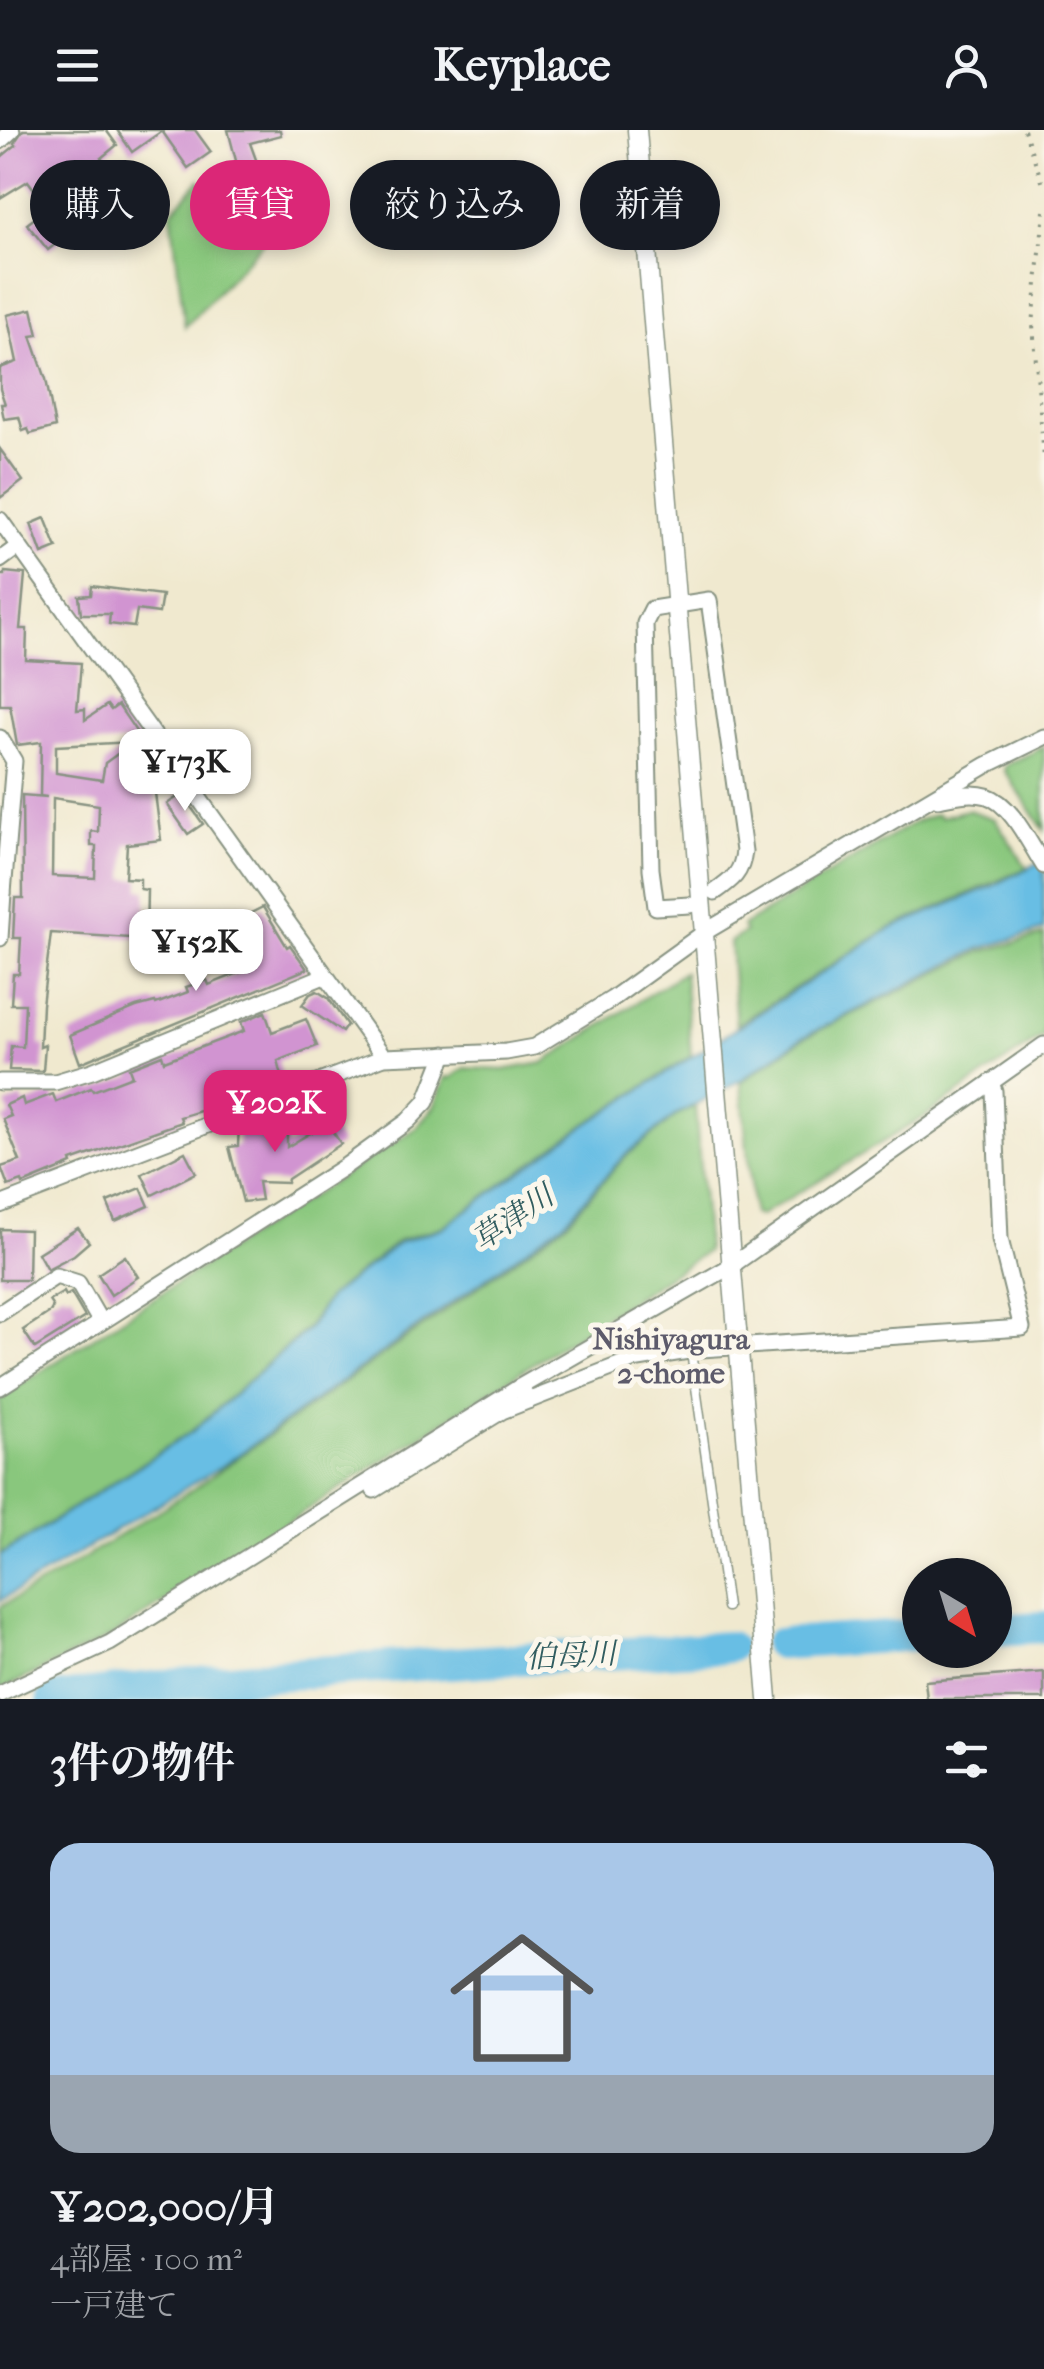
<!DOCTYPE html>
<html lang="ja">
<head>
<meta charset="utf-8">
<style>
  :root { --surface:#171b24; --page:#20242c; --text:#f1f3f6; --muted:#9ea1a6; --accent:#db2777 }
  body { margin:0; font-family:"IM FELL French Canon","Noto Serif JP",serif; background:var(--page); color:var(--text); height:100vh; display:flex; flex-direction:column; font-size:38px; white-space:nowrap }
  * { box-sizing:border-box; margin:0 }
  p { font-size:32px; color:var(--muted) }
  .icon { flex:none; width:55px; height:55px; fill:none; stroke:currentColor; stroke-width:2; stroke-linecap:round; stroke-linejoin:round }
  .map { position:relative; height:1569px; overflow:hidden }
  .panel { display:flex; flex-direction:column; background:var(--surface); flex:1 }
  .panel>* { flex:none }
  .hud { position:absolute; left:30px; top:30px; width:985px; height:90px; display:flex; gap:20px }
  .needle { width:65px; rotate:142deg }
  .controls { position:absolute; left:902px; top:1428px; display:grid; gap:20px }
  .controls a { display:grid; place-items:center; width:110px; height:110px; border-radius:50%; background:var(--surface); box-shadow:0 5px 15px #0003; font-size:50px }
  .price { position:absolute; translate:-50% -85px; padding:0 22px; border-radius:20px; background:#fff; color:#222; font-size:32px; line-height:65px; filter:drop-shadow(0 2px 5px #0008) }
  .price::after { content:''; position:absolute; left:50%; top:60px; width:30px; height:22px; margin-left:-15px; background:inherit; clip-path:polygon(0 0,100% 0,50% 100%) }
  .price.current { background:var(--accent); color:#fff }
  ul { padding:0; list-style:none }
  li { display:grid; align-content:center; gap:20px; height:530px; padding:0 50px }
  li span { display:grid; place-items:center; height:310px; border-radius:30px; color:#555 }
  li>.icon { margin-inline-start:auto }
  span .icon { width:180px; height:180px; fill:#fffc; stroke-width:1 }
  li b { font-size:42px }
  h2 { display:flex; justify-content:space-between; align-items:center; height:120px; padding:0 50px; font-size:42px }
  .pill { padding:0 35px; border-radius:45px; background:var(--surface); box-shadow:0 5px 15px #0003; font-size:35px; line-height:90px }
  .pill.current { background:var(--accent); color:#fff }
  header { display:flex; justify-content:space-between; align-items:center; height:130px; padding:0 50px; background:var(--surface); font-size:45px; font-weight:800 }
  .map>svg:first-child { display:block }
  .green { fill:#89c77d; stroke:#548258; stroke-width:2.5 }
  .water { fill:#67bee4; stroke:#437e8c; stroke-width:2.5 }
  .lines { fill:none; stroke-linecap:round; stroke-linejoin:round }
  .river { stroke:#67bee4; stroke-width:32 }
  .building { fill:#d194d1; fill-rule:evenodd }
  .service-casing { stroke:#889382; stroke-width:11 }
  .minor-casing { stroke:#889382; stroke-width:19 }
  .tertiary-casing { stroke:#889382; stroke-width:21 }
  .path { stroke:#889382; stroke-width:4; stroke-dasharray:2.5 8; stroke-linecap:butt }
  .service { stroke:#fff; stroke-width:8 }
  .minor { stroke:#fff; stroke-width:15 }
  .tertiary { stroke:#fff; stroke-width:18 }
  .tertiary-bridge-casing { stroke:#889382; stroke-width:21; stroke-linecap:butt }
  .tertiary-bridge { stroke:#fff; stroke-width:18 }
  .labels { text-anchor:middle; dominant-baseline:central; stroke-width:10; stroke-linejoin:round; paint-order:stroke }
  .water-label { font-size:30px; font-style:italic; fill:#315d60; stroke:#fbf7ec }
  .neighbourhood-label { font-size:30px; font-weight:bold; fill:#5d5b6b; stroke:#fbf7ec }
</style>
</head>
<body>
<header><svg class="icon" aria-label="menu" viewBox="0 0 24 24"><path d="M4 6h16M4 12h16M4 18h16"/></svg>Keyplace<svg class="icon" aria-label="person" viewBox="0 0 24 24"><circle cx="12" cy="8" r="4"/><path d="M4 21q1-7 8-7t8 7"/></svg></header>
<div class="map">
<svg width="1044" height="1569" viewBox="0 0 1044 1569">
  <rect width="100%" height="100%" fill="#fbf7ec"/>
  <filter id="ink" filterUnits="userSpaceOnUse"><feTurbulence type="fractalNoise" baseFrequency=".01" numOctaves="2"/><feDisplacementMap in="SourceGraphic" scale="20" xChannelSelector="R" yChannelSelector="G"/><feConvolveMatrix kernelMatrix="1 2 1 2 8 2 1 2 1" color-interpolation-filters="sRGB"/></filter>
  <filter id="wash" filterUnits="userSpaceOnUse"><feTurbulence type="fractalNoise" baseFrequency=".0048" numOctaves="4" result="noise"/><feDisplacementMap in="SourceGraphic" scale="40" xChannelSelector="R" yChannelSelector="G"/><feGaussianBlur stdDeviation="2.25" result="paint"/><feColorMatrix in="noise" values="0 0 0 0 0 0 0 0 0 0 0 0 0 0 0 0 0 1.4 0 .05"/><feComposite in="paint" operator="in"/></filter>
  <g filter="url(#wash)">
    <rect width="100%" height="100%" fill="#f0e9cf"/>
    <g class="green">
      <polygon points="273,35 281,57 298,82 283,91 185,197 171,82 200,50 209,62"/>
      <polygon points="1044,617 1044,700 1004,640 1006,635"/>
      <polygon points="968,680 995,689 1027,738 890,798 736,895 730,812 745,802 742,796 915,692 937,684 940,687"/>
      <polygon points="1044,805 1044,905 924,987 760,1086 753,1084 741,952 804,908 980,822"/>
      <polygon points="684,842 691,926 583,996 442,1097 400,1110 329,1166 307,1198 193,1300 0,1425 0,1268 415,999 434,977 446,947 451,948 465,938 503,940 543,933"/>
      <polygon points="695,976 707,1121 109,1508 0,1560 0,1477 60,1443 199,1355 445,1181 566,1093 625,1027 677,985"/>
    </g>
    <polygon class="water" points="1044,730 1044,800 979,819 803,907 741,950 677,984 624,1026 564,1092 443,1179 228,1332 0,1471 0,1426 193,1301 308,1199 329,1167 400,1112 442,1098 583,997 890,799 995,755"/>
    <g class="lines">
      <g class="river">
        <polyline points="995,1500 1044,1497"/>
        <polyline points="779,1514 920,1505"/>
        <path d="M53,1569C277,1538 504,1531 729,1517"/>
      </g>
    </g>
    <g id="blocks">
      <g class="building">
        <polygon points="23,0 106,0 117,15 101,28 121,55 136,43 162,78 132,100 111,71 48,120 27,94 48,78 28,51 0,68 0,28 16,15 14,13"/>
        <polygon points="117,0 195,0 211,22 188,38 162,1 132,22"/>
        <polygon points="228,0 280,0 281,5 250,13 258,35 239,42"/>
        <polygon points="32,179 38,205 31,206 46,249 55,297 30,304 28,299 23,301 19,287 4,289 1,274 5,274 0,259 0,238 17,232 7,185"/>
        <polygon points="0,319 23,351 0,368"/>
        <polygon points="45,388 57,418 42,424 31,394"/>
        <path d="M5,442L25,444L20,499H27L26,530L81,533L77,580L85,579V590L107,575L111,580L118,575L159,635L158,661L154,655L161,710L127,714L125,748L140,749V759L147,760L146,809L51,803L42,875L40,917L45,915L43,941L9,940L11,916L23,917L25,874H11L13,844H19L21,808H13L15,768H23L22,665L47,667L40,666L41,612L17,615L10,575H0V445H5ZM134,612L105,633L102,650L56,643V616ZM53,668L99,675L98,702L91,701V716H96L95,748L52,746Z"/>
        <polygon points="92,456 162,465 159,483 137,480 134,497 109,494 110,484 81,484 79,466 91,465"/>
        <polygon points="182,664 203,694 188,704 167,674"/>
        <polygon points="263,777 287,817 290,815 307,839 80,933 70,905 136,877 155,872 156,874 188,862 186,857 207,850 209,855 244,841 241,836 260,828 244,793 250,791 247,785"/>
        <polygon points="317,861 328,868 347,895 342,902 302,875 310,864"/>
        <polygon points="265,882 272,902 306,889 317,916 278,931 282,946 250,956 254,965 180,987 182,992 71,1031 72,1034 23,1054 22,1051 8,1056 1,1037 20,1031 3,989 11,986 6,975 22,968 24,975 53,964 56,972 91,958 93,961 132,946 129,938 162,925 164,931 244,901 241,892"/>
        <polygon points="250,991 287,993 287,1017 327,993 341,1014 288,1049 287,1053 258,1052 261,1070 243,1072 229,1017 238,1016 239,995"/>
        <polygon points="185,1022 196,1043 152,1065 142,1044"/>
        <polygon points="141,1058 149,1076 115,1091 107,1072"/>
        <polygon points="78,1098 89,1112 74,1125 47,1139 38,1123"/>
        <polygon points="0,1099 29,1100 28,1150 0,1150"/>
        <polygon points="125,1126 138,1147 111,1165 98,1144"/>
        <polygon points="64,1162 66,1166 71,1163 85,1187 35,1218 23,1200 50,1182 53,1177 49,1171"/>
        <polygon points="1044,1542 1044,1569 927,1569 925,1551"/>
      </g>
    </g>
  </g>
  <g filter="url(#ink)">
    <use href="#blocks" fill-opacity="0" stroke="#889382" stroke-width="2.5"/>
    <g class="lines">
      <defs>
        <polyline id="service" points="691,1222 727,1477"/>
        <g id="minor">
          <polyline points="0,11 12,0"/>
          <polyline points="0,390 384,927"/>
          <polyline points="0,430 19,416"/>
          <polyline points="0,608 14,631 3,763"/>
          <path d="M938,669C953,666 972,661 987,666C1012,674 1030,715 1044,736"/>
          <polyline points="0,762 3,763 0,808"/>
          <path d="M690,775L656,777L651,739L645,493L652,479L709,470L744,721C742,743 732,750 715,762"/>
          <polyline points="0,952 55,952 92,941 324,846"/>
          <polyline points="0,1075 384,927 506,922 534,917 612,869 705,802 987,635 1044,607"/>
          <polyline points="0,1183 56,1146 78,1153 100,1191"/>
          <polyline points="0,1257 347,1035 408,991 426,972 445,924"/>
          <polyline points="518,1258 530,1270 632,1230 701,1219 1022,1198 1000,1109 994,961 991,952"/>
          <polyline points="374,1360 502,1281 530,1270"/>
          <polyline points="0,1564 110,1513 518,1258 731,1136 1044,915"/>
        </g>
        <g id="tertiary">
          <polyline points="637,0 737,1200"/>
          <polyline points="740,1233 768,1569"/>
        </g>
      </defs>
      <use href="#service" class="service-casing"/>
      <use href="#minor" class="minor-casing"/>
      <use href="#tertiary" class="tertiary-casing"/>
      <g class="path">
        <polyline points="1024,0 1044,57"/>
        <polyline points="1044,81 1033,195 1044,329"/>
      </g>
      <use href="#service" class="service"/>
      <use href="#minor" class="minor"/>
      <use href="#tertiary" class="tertiary"/>
      <defs>
        <polyline id="tertiary-bridge" points="737,1200 740,1233"/>
      </defs>
      <use href="#tertiary-bridge" class="tertiary-bridge-casing"/>
      <use href="#tertiary-bridge" class="tertiary-bridge"/>
    </g>
  </g>
  <g class="labels">
    <g class="water-label">
      <text transform="translate(513 1088) rotate(-34)">草津川</text>
      <text transform="translate(571 1526) rotate(-3)">伯母川</text>
    </g>
    <g class="neighbourhood-label">
      <text x="671" y="1209">Nishiyagura<tspan x="671" dy="34">2-chome</tspan></text>
    </g>
  </g>
</svg>
<div class="controls">
<a><svg class="needle" viewBox="-14 -14 28 28"><path d="M0-13l5 13h-10z" fill="#e53935"/><path d="M0 13l5-13h-10z" fill="#9ea1a6"/></svg></a>
</div>
<b class="price" style="left:185px;top:684px">¥173K</b>
<b class="price" style="left:196px;top:864px">¥152K</b>
<b class="price current" style="left:275px;top:1025px">¥202K</b>
<div class="hud">
<a class="pill">購入</a>
<a class="pill current">賃貸</a>
<a class="pill">絞り込み</a>
<a class="pill">新着</a>
</div>
</div>
<section class="panel">
<h2>3件の物件<svg class="icon" aria-label="filters" viewBox="0 0 24 24"><path d="M4 7h16M4 17h16"/><circle cx="9" cy="7" r="2"/><circle cx="15" cy="17" r="2"/></svg></h2>
<ul>
<li><span style="background:linear-gradient(#a9c7e8 75%,#9aa5b1 0)"><svg class="icon" aria-label="home" viewBox="0 0 24 24"><path d="M3 11l9-7 9 7M6 9v11h12V9"/></svg></span><div><b>¥202,000/月</b><p>4部屋 · 100 m²</p><p>一戸建て</p></div></li>
</ul>
</section>
</body>
</html>
